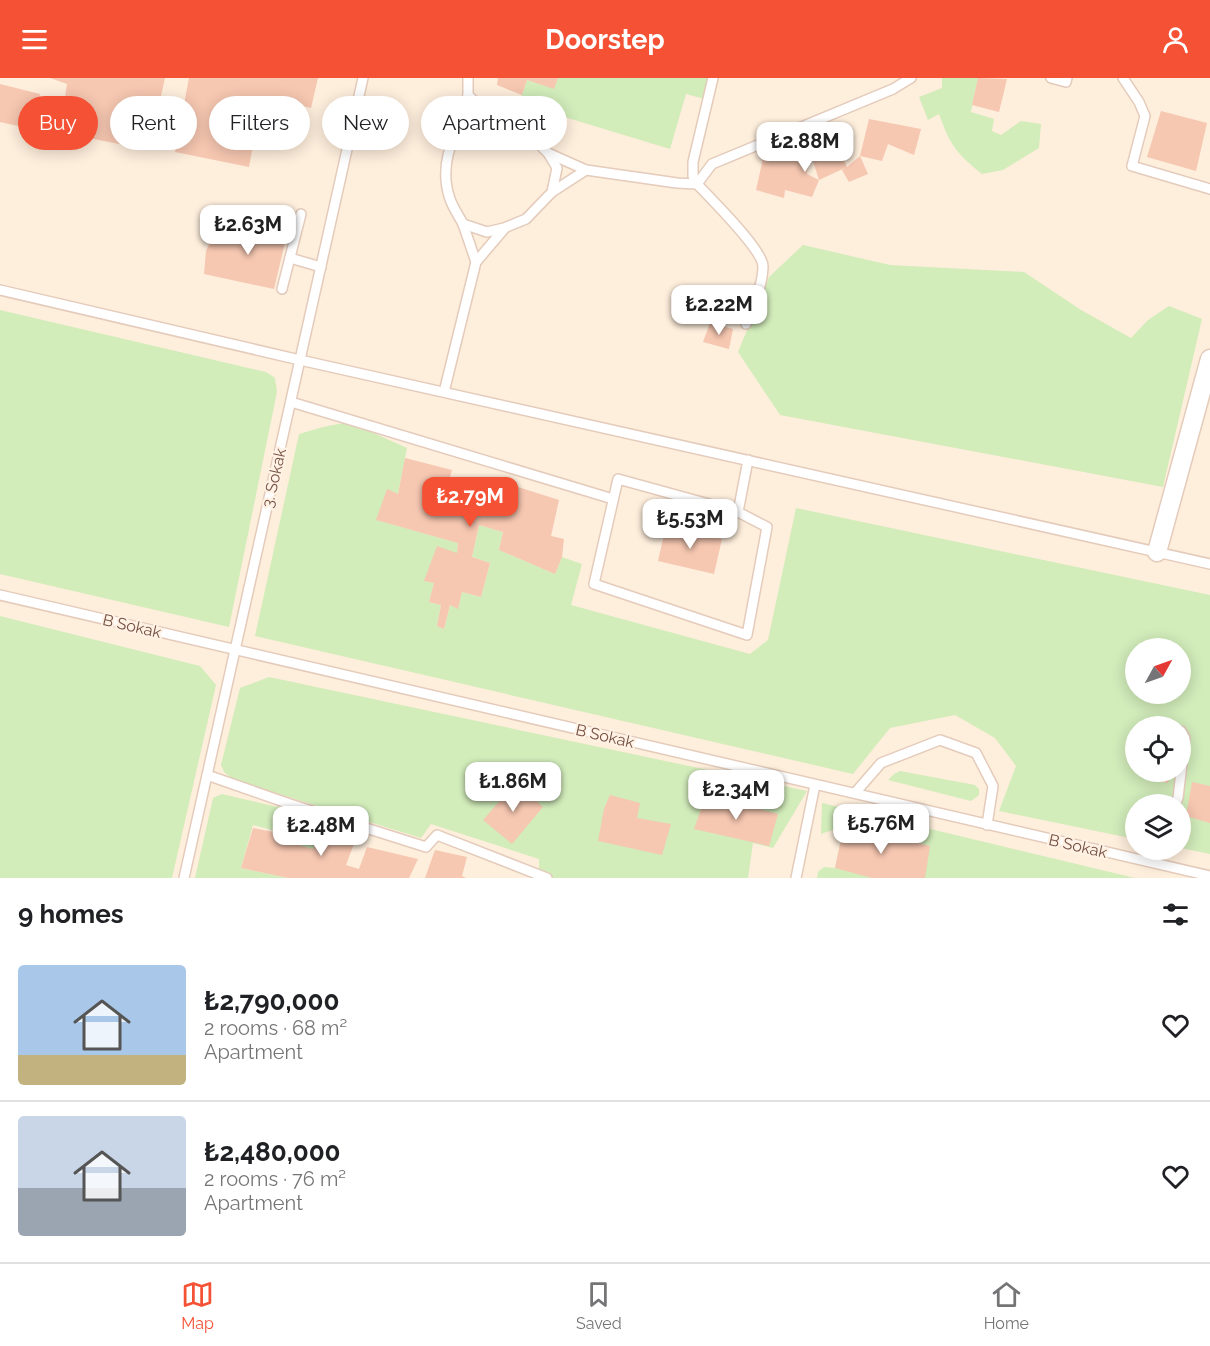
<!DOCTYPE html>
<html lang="en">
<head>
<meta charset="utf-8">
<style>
  :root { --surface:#fff; --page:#f2f2f2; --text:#202124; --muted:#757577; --line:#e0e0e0; --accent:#f45135 }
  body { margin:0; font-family:Raleway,sans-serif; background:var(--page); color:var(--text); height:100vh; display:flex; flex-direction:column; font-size:22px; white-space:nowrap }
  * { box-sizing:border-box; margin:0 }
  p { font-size:20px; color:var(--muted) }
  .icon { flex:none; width:33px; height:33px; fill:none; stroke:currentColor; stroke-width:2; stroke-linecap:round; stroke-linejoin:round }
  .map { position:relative; height:800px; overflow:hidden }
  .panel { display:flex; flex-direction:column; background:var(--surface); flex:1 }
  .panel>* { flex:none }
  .guide { position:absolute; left:18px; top:18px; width:600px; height:54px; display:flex; gap:12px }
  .needle { width:39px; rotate:50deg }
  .buttons { position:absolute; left:1125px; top:560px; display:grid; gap:12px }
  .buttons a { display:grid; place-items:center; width:66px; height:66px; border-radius:50%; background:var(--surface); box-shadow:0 3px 15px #0003; font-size:30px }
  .price { position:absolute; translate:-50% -51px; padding:0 14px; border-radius:12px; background:#fff; color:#222; font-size:20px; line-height:39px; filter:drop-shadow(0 2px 3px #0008) }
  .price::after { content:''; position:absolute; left:50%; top:36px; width:18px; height:14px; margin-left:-9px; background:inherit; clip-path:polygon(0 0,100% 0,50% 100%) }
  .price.on { background:var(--accent); color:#fff }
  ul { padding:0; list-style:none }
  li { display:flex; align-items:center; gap:18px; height:150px; padding:0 18px }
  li+li { border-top:2px solid var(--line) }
  li span { display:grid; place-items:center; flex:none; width:168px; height:120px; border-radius:6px; color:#555 }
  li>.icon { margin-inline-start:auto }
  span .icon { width:72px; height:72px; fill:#fffc; stroke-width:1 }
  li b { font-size:26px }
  h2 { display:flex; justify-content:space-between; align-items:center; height:72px; padding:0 18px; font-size:26px }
  .chip { padding:0 21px; border-radius:27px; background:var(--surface); box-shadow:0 3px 15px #0003; font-size:21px; line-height:54px }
  .chip.on { background:var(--accent); color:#fff }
  header { display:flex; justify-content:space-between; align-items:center; height:78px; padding:0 18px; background:var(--accent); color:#fff; font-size:27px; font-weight:700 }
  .menu { display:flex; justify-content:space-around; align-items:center; height:84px; border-top:2px solid var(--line); background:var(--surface); font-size:16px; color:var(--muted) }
  .menu a { display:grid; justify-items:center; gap:3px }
  .menu .on { color:var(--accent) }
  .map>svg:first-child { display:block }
  .green { fill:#d2ecba; fill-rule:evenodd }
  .building { fill:#f6c7b1 }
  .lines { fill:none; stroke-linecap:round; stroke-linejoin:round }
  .lane-casing { stroke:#e4cbbb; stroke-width:12 }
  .street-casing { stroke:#e4cbbb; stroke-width:21 }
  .lane { stroke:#fff; stroke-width:9 }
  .street { stroke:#fff; stroke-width:18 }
  .labels { text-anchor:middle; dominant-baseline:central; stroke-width:4.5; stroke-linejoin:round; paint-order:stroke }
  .street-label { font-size:16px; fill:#755143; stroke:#fff2e4 }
</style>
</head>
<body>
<header><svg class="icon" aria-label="menu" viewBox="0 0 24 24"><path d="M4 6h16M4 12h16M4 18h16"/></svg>Doorstep<svg class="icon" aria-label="person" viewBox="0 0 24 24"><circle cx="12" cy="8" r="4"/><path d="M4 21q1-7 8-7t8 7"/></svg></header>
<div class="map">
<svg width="1210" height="800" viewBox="0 0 1210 800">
  <rect width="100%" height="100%" fill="#feeedc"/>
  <g class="green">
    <polygon points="558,0 707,0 708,22 686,16 670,71 548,34 517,31 527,2 554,10"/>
    <path d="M942,0H978L971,34L994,41L992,53L1001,57L1021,43L1041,46L1039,70L1003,92L982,96C956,75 950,67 939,36L928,42L919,19L942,10Z"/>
    <polygon points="803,167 890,187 1024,194 1081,232 1131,260 1148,242 1169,228 1202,241 1163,409 780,337 738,274 769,199"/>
    <polygon points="0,232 266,294 275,300 277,314 229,549 0,496"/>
    <path d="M349,344L407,370L398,416L387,412L377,442L458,465L457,475L425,503L434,505L429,524L441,527L437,548L444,551L450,527L458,530L462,514L481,519L490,485L472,479L479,447L503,454L499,472L555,496L562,479L582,486L571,527L750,576L768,562L796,430L1210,517V776L1181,770L1180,726H1136L1135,761L999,733L1016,688L995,660L955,637L890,650L853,696L255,558L299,356L323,349ZM1136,570H1180V615H1136ZM1136,648H1180V693H1136Z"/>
    <polygon points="0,538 200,588 216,607 172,800 0,800"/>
    <polygon points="269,599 807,713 773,770 753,765 748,800 547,800 539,796 539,781 431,746 421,760 234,702 224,694 221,687 240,610"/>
    <polygon points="900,693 975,707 979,711 979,717 971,723 888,702 894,696"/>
    <polygon points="222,716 282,730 284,747 318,757 313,771 288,764 290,757 253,747 241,790 288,800 195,800 213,720"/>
    <polygon points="822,725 1135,800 817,800 818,794 824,789 835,790 844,748 821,756"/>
  </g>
  <g class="building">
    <polygon points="50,0 165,0 149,72 74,57 75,48 61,45 67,6"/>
    <polygon points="189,0 318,0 311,30 267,19 264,35 221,24 259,35 249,89 175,74"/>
    <polygon points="498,0 558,0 554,11 527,2 522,17 497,7"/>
    <polygon points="978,0 1007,1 999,34 972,27"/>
    <polygon points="0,6 40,16 32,51 0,44"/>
    <polygon points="1161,33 1207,45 1196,93 1147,79"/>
    <polygon points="869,41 921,51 914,77 888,66 882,83 860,78"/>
    <polygon points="837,66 847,89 860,78 868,96 849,104 842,92 847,89 819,102 812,119 785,112 784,120 756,112 764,76 808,86 807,96 819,102 811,77"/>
    <polygon points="275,127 295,133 291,148 269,141"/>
    <polygon points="252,142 288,152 274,211 204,196 206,173 212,160 216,157 262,166 264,159 259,156 259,161 251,158 247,153"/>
    <polygon points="710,245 733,251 729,271 703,264"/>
    <polygon points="405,380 452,392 449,402 516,419 518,409 559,422 551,458 564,461 562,479 555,496 499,472 503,454 479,447 472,479 490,485 481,519 462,514 458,531 450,527 444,551 437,548 441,527 429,524 434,505 424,503 437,468 457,475 458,465 376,442 387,411 398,416"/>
    <polygon points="666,448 722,461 714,496 658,483"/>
    <polygon points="1158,693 1171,693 1168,705 1155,702"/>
    <polygon points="516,704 543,729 512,766 483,742"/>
    <polygon points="1192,704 1210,708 1210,745 1186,738"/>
    <polygon points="610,717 640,725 637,740 671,746 662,777 598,763 604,731"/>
    <polygon points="706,717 778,736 769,768 694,751"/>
    <polygon points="323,745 359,752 346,787 359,791 367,769 418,781 409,800 288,800 241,790 253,750 290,757 288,764 313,771"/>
    <polygon points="844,747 930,768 925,800 872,800 835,790"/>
    <polygon points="435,772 467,779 462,798 466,800 425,800"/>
  </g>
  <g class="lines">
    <defs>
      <g id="lane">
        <path d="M713,0L693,84V98L697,106C711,121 762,171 763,188C763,207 753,228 746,246"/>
        <polyline points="1051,0 1066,4 1067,0"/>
        <polyline points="1123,0 1139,24 1145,38 1132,88 1210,111"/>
        <path d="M468,17L489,38L524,51L548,75L557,90L552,114L526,141L504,150L487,154L463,146C459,138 453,130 450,121C441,95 446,54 475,40C478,39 485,39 489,38"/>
        <polyline points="460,53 468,17 468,0"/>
        <polyline points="548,75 586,92 677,105 697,106 712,86 893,11 911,0"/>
        <polyline points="552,114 586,92"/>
        <polyline points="463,146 476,184"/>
        <polyline points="290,180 321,189"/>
        <polyline points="282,211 301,136"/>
        <polyline points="0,212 300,282 1210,486"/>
        <polyline points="444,314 476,184 504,151"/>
        <polyline points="291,324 613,421"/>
        <polyline points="738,434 767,449 747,557 594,506 618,401 738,434 748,382"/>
        <polyline points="0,517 1210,798"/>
        <polyline points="207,697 290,726 426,769 437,757 547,800"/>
        <polyline points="855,715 881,685 940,662 976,675 993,708 987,747"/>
        <polyline points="1175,726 1178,720 1185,660 1181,653"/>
        <polyline points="184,800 363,0"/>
        <polyline points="796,800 815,707"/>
      </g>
      <polyline id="street" points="1157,474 1210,281"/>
    </defs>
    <use href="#lane" class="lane-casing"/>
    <use href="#street" class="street-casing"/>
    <use href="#lane" class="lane"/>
    <use href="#street" class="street"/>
  </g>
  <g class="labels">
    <g class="street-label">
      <text transform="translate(274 400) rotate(-77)">3. Sokak</text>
      <text transform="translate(132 548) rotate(13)">B Sokak</text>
      <text transform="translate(605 658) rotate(13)">B Sokak</text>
      <text transform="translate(1078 768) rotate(13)">B Sokak</text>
    </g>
  </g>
</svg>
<div class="buttons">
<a><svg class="needle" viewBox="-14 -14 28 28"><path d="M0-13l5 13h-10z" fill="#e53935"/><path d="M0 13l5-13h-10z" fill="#757577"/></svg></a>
<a><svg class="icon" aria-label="locate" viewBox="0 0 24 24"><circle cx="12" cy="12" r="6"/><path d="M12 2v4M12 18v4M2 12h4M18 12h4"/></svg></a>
<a><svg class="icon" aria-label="layers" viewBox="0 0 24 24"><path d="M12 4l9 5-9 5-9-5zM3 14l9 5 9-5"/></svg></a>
</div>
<b class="price" style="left:805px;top:95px">₺2.88M</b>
<b class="price" style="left:248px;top:178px">₺2.63M</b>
<b class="price" style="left:719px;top:258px">₺2.22M</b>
<b class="price on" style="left:470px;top:450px">₺2.79M</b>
<b class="price" style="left:690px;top:472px">₺5.53M</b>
<b class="price" style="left:513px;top:735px">₺1.86M</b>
<b class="price" style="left:736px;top:743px">₺2.34M</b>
<b class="price" style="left:881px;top:777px">₺5.76M</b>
<b class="price" style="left:321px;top:779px">₺2.48M</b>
<div class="guide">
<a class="chip on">Buy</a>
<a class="chip">Rent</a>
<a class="chip">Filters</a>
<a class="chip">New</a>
<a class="chip">Apartment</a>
</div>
</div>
<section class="panel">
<h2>9 homes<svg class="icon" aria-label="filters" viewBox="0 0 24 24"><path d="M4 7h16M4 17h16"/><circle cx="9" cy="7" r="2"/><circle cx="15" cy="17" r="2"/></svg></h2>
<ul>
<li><span style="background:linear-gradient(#a9c7e8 75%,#c2b280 0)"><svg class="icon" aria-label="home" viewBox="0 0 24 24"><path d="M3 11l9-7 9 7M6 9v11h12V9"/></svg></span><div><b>₺2,790,000</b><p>2 rooms · 68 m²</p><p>Apartment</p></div><svg class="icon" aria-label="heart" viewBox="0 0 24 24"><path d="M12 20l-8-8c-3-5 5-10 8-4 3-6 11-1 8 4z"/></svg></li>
<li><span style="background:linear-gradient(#c9d6e8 60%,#9aa5b1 0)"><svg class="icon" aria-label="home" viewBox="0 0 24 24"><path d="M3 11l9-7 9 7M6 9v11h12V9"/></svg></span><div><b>₺2,480,000</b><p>2 rooms · 76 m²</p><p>Apartment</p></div><svg class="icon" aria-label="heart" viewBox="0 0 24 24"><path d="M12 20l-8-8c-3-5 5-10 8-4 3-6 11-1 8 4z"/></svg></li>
</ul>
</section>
<nav class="menu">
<a class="on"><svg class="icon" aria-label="map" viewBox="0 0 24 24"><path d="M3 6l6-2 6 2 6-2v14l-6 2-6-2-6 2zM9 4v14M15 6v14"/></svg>Map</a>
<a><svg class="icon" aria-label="saved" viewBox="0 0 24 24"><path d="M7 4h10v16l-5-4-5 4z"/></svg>Saved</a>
<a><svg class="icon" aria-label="home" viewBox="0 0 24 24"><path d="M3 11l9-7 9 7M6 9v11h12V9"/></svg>Home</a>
</nav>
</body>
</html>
